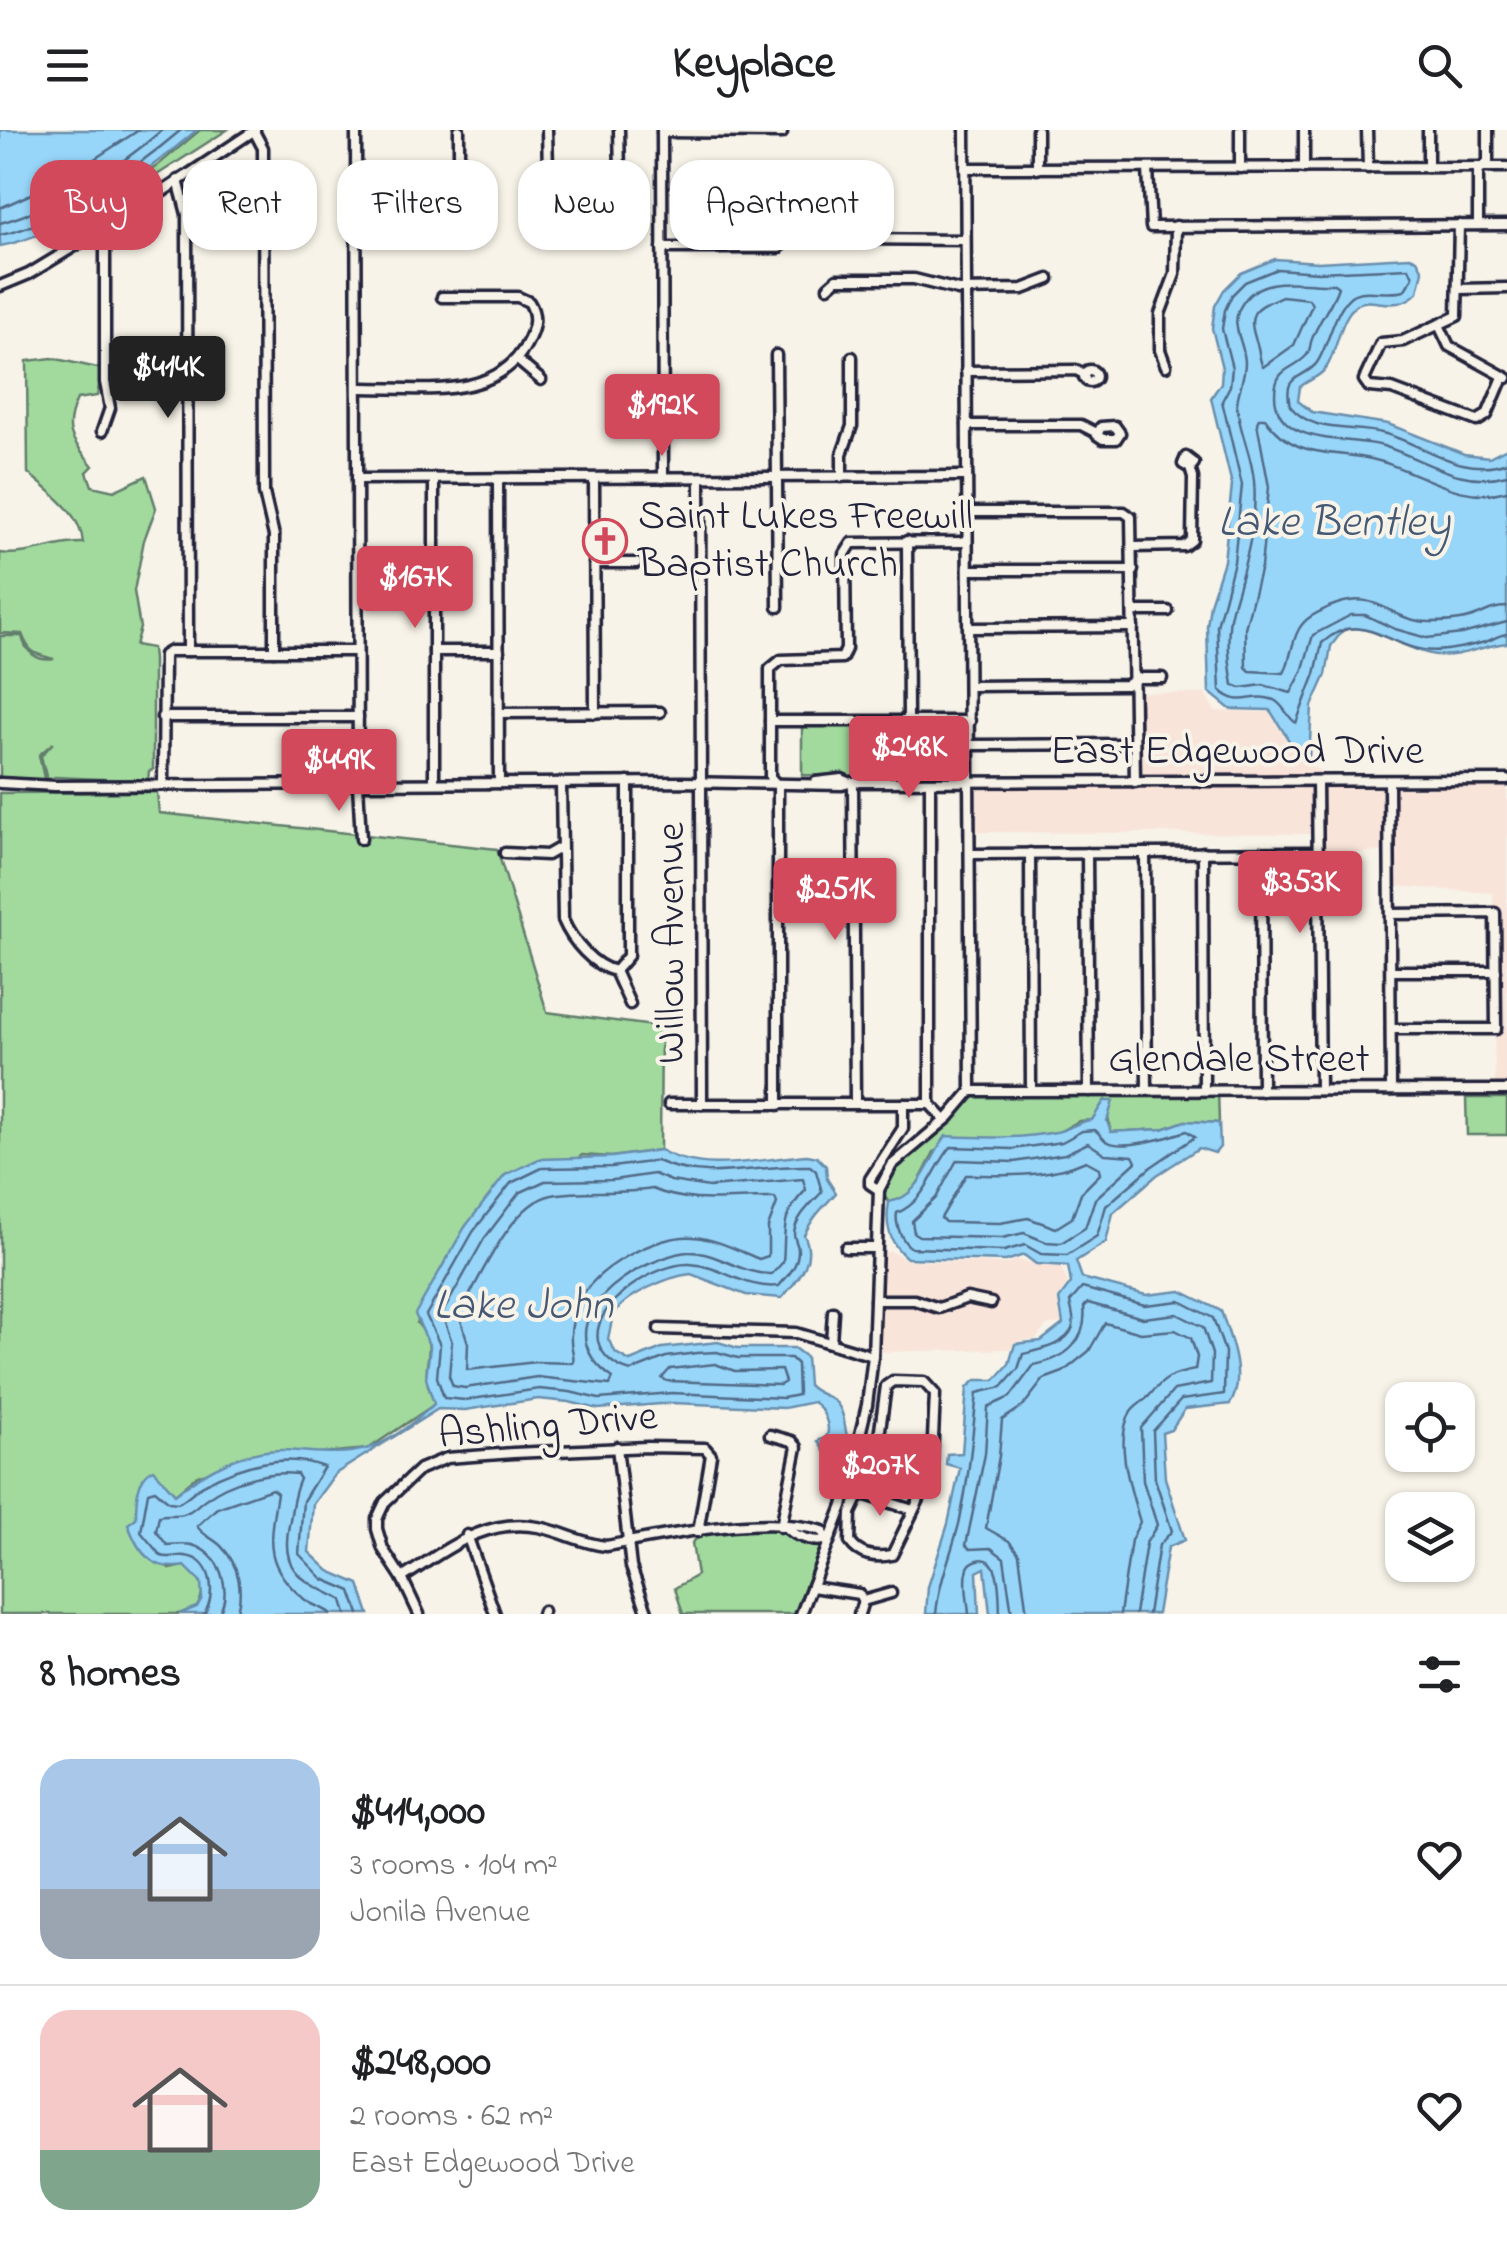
<!DOCTYPE html>
<html lang="en">
<head>
<meta charset="utf-8">
<style>
  :root { --surface:#fff; --page:#f2f2f2; --text:#202124; --muted:#757577; --line:#e0e0e0; --accent:#d1495b }
  body { margin:0; font-family:"Indie Flower",sans-serif; background:var(--page); color:var(--text); height:100vh; display:flex; flex-direction:column; font-size:38px; white-space:nowrap }
  * { box-sizing:border-box; margin:0 }
  p { font-size:32px; color:var(--muted) }
  .icon { flex:none; width:55px; height:55px; fill:none; stroke:currentColor; stroke-width:2; stroke-linecap:round; stroke-linejoin:round }
  .map { position:relative; height:1484px; overflow:hidden }
  .details { display:flex; flex-direction:column; background:var(--surface); flex:1 }
  .details>* { flex:none }
  .top-card { position:absolute; left:30px; top:30px; width:1000px; height:90px; display:flex; gap:20px }
  .tools { position:absolute; left:1385px; top:1252px; display:grid; gap:20px }
  .tools a { display:grid; place-items:center; width:90px; height:90px; border-radius:20px; background:var(--surface); box-shadow:0 2px 8px #0004; font-size:50px }
  .price { position:absolute; translate:-50% -85px; padding:0 22px; border-radius:10px; background:var(--accent); color:#fff; font-size:32px; line-height:65px; filter:drop-shadow(0 2px 5px #0008) }
  .price::after { content:''; position:absolute; left:50%; top:60px; width:30px; height:22px; margin-left:-15px; background:inherit; clip-path:polygon(0 0,100% 0,50% 100%) }
  .price.current { background:#222; color:#fff }
  ul { padding:0; list-style:none }
  li { display:flex; align-items:center; gap:30px; height:250px; padding:0 40px }
  li+li { border-top:2px solid var(--line) }
  li span { display:grid; place-items:center; flex:none; width:280px; height:200px; border-radius:30px; color:#555 }
  li>.icon { margin-inline-start:auto }
  span .icon { width:120px; height:120px; fill:#fffc; stroke-width:1 }
  li b { font-size:42px }
  h2 { display:flex; justify-content:space-between; align-items:center; height:120px; padding:0 40px; font-size:42px }
  .chip { padding:0 35px; border-radius:30px; background:var(--surface); box-shadow:0 2px 8px #0004; font-size:35px; line-height:90px }
  .chip.current { background:var(--accent); color:#fff }
  header { display:flex; justify-content:space-between; align-items:center; height:130px; padding:0 40px; background:var(--surface); font-size:45px; font-weight:800 }
  .map>svg:first-child { display:block }
  .built { fill:#f9e4da }
  .green { fill:#a2da9e; stroke:#627e6c; stroke-width:2.5 }
  .water { fill:#98d6f9; stroke:#698ead; stroke-width:2.5 }
  .lines { fill:none; stroke-linecap:round; stroke-linejoin:round }
  .shore { stroke:#516a87; stroke-width:2.5 }
  .minor-casing { stroke:#22223b; stroke-width:15 }
  .minor { stroke:#f7f3e8; stroke-width:8 }
  .labels { text-anchor:middle; dominant-baseline:central; stroke-width:8; stroke-linejoin:round; paint-order:stroke }
  .poi-label { font-size:42px; fill:#22223b; stroke:#f7f3e8; text-anchor:start }
  .street-label { font-size:42px; fill:#22223b; stroke:#f7f3e8 }
  .water-label { font-size:45px; font-style:italic; fill:#455874; stroke:#f7f3e8 }
</style>
</head>
<body>
<header><svg class="icon" aria-label="menu" viewBox="0 0 24 24"><path d="M4 6h16M4 12h16M4 18h16"/></svg>Keyplace<svg class="icon" aria-label="search" viewBox="0 0 24 24"><circle cx="10" cy="10" r="6"/><path d="M15 15l6 6"/></svg></header>
<div class="map">
<svg width="1507" height="1484" viewBox="0 0 1507 1484">
  <rect width="100%" height="100%" fill="#f7f3e8"/>
  <filter id="ink" filterUnits="userSpaceOnUse"><feTurbulence type="fractalNoise" baseFrequency=".01" numOctaves="2"/><feDisplacementMap in="SourceGraphic" scale="20" xChannelSelector="R" yChannelSelector="G"/><feConvolveMatrix kernelMatrix="1 2 1 2 8 2 1 2 1" color-interpolation-filters="sRGB"/></filter>
  <g filter="url(#ink)">
    <g class="built">
      <polygon points="1136,562 1205,564 1215,581 1269,582 1298,628 1332,648 1137,649"/>
      <polygon points="1507,653 1507,957 1495,957 1493,763 1393,756 1392,654"/>
      <polygon points="1314,654 1315,704 973,702 972,655"/>
      <polygon points="1320,654 1387,654 1388,721 1321,726"/>
      <polygon points="890,1121 907,1130 1006,1134 1017,1130 1061,1138 1068,1153 1057,1169 1061,1193 1046,1196 1036,1209 1014,1212 1011,1219 878,1222 878,1126"/>
    </g>
    <g class="green">
      <polygon points="200,0 227,0 129,63 86,82 157,36"/>
      <path d="M52,228L102,239L97,266L77,269C62,302 72,309 93,336L87,342L92,356L114,361L146,346L156,378L144,410L134,461L140,498L135,515L152,518L153,530V640L149,641L148,651L55,647L47,650L41,626L53,613L39,625L45,653H0V506H22C25,522 38,532 54,529C36,524 30,525 22,504L0,503V423C29,427 54,412 83,413C81,383 50,362 28,343L27,231Z"/>
      <polygon points="870,595 870,646 802,645 802,596"/>
      <path d="M157,662L159,683L497,719L547,882L661,897L660,1020L612,1027L582,1025L447,1127L417,1193C438,1217 424,1224 427,1250C428,1258 432,1267 435,1274L368,1319L312,1324L198,1345L175,1364L153,1340C121,1387 141,1397 169,1439L185,1436C201,1446 207,1460 197,1477L179,1484H0V663Z"/>
      <path d="M1218,960L1219,993L1185,991L1163,999L1111,1002L1105,971L1092,990L1079,991L1059,1002L934,1022C923,1044 915,1069 889,1072L879,1060L886,1044L971,961Z"/>
      <polygon points="1466,968 1507,968 1507,1005 1467,1005"/>
      <polygon points="743,1398 784,1400 792,1407 821,1415 796,1484 683,1484 675,1458 697,1445 692,1413 700,1405"/>
    </g>
    <g class="water">
      <path d="M0,0H197C150,40 61,106 0,116Z"/>
      <path d="M1410,127L1417,130L1423,141L1418,162C1396,185 1372,165 1358,174C1339,186 1338,221 1326,238C1320,247 1308,250 1300,257L1298,271L1312,282L1388,294L1464,324L1489,327L1507,318V513C1483,515 1461,528 1436,525C1404,521 1376,493 1344,499L1331,516L1326,545L1312,576L1309,628L1291,614L1270,580L1230,579L1209,562L1207,496L1210,474L1224,431L1232,355L1211,268L1221,253L1222,238L1212,198L1215,176L1224,160L1241,143L1275,129L1318,132Z"/>
      <path d="M1104,971H1113L1107,991L1111,1002L1163,999L1185,991L1219,993L1220,1017L1215,1023L1199,1018L1157,1045L1113,1083L1106,1112L1076,1131L1082,1148L1146,1165L1181,1161L1221,1181C1230,1207 1247,1248 1230,1274L1185,1279L1171,1300L1162,1303L1165,1348L1185,1410L1168,1417L1157,1484H990L985,1438L977,1442L979,1484H926L928,1457L948,1394L960,1338L946,1334L947,1324L962,1323L967,1258L976,1250H995L1009,1234L1015,1214L1041,1211L1063,1194L1059,1169L1071,1153L1068,1136L1036,1134L1024,1125L1006,1131L907,1128C889,1114 885,1093 889,1072C920,1068 929,1029 946,1006C984,1008 1019,1009 1056,1002C1069,1000 1078,991 1092,990Z"/>
      <path d="M660,1020C705,1045 758,1029 807,1025L817,1027L826,1036L827,1049L836,1063C820,1081 815,1084 804,1105C817,1130 798,1149 782,1168L746,1165L691,1144C670,1146 624,1165 614,1185C611,1192 610,1201 608,1209L616,1223L630,1231L662,1218L718,1212L738,1218H794L806,1227L808,1255C816,1263 821,1263 830,1268C844,1275 844,1293 847,1307C841,1315 834,1320 824,1321L818,1311L826,1307C832,1297 823,1278 813,1272L784,1278L673,1273L598,1279L569,1272L538,1269L465,1280L438,1279L335,1344L313,1374L309,1422L329,1441L359,1454L369,1484H179L197,1477L202,1468L201,1452L185,1436C153,1442 138,1423 128,1394L136,1388C136,1371 136,1349 153,1339L175,1364C204,1341 245,1319 283,1320C312,1321 340,1327 369,1318C392,1311 417,1290 434,1274L426,1248L430,1217L415,1184L465,1097L505,1045L539,1029L612,1027Z"/>
    </g>
    <g class="lines">
      <g class="shore">
        <polyline points="0,78 62,50 139,0"/>
        <path d="M0,93C58,77 117,39 162,0"/>
        <path d="M0,105C54,96 139,36 181,0"/>
        <path d="M1282,166L1309,169L1312,175L1294,215L1263,237C1259,230 1260,223 1257,214C1246,182 1253,179 1282,166Z"/>
        <path d="M1507,332C1463,348 1426,316 1386,304C1353,294 1314,306 1290,276C1283,244 1299,251 1315,235C1327,223 1333,180 1351,166C1363,157 1387,166 1404,161L1413,147L1409,138L1318,142L1277,139L1245,152L1232,165L1225,180L1222,199L1232,238L1230,256L1222,271L1242,355L1234,432L1217,496L1220,560C1241,580 1252,561 1274,570C1284,575 1287,587 1296,593L1315,544L1322,513C1361,479 1382,514 1423,520C1442,523 1467,517 1485,512C1494,509 1498,505 1507,504"/>
        <path d="M1507,345C1460,358 1425,329 1383,316C1350,306 1276,318 1275,265C1275,237 1292,241 1306,226C1310,222 1310,216 1311,212C1317,192 1332,176 1338,157L1334,154C1303,155 1262,142 1242,174C1228,195 1244,210 1245,232C1245,248 1236,267 1237,276C1239,301 1252,325 1254,351C1258,394 1244,438 1232,479C1226,501 1229,532 1233,555L1241,558L1263,555L1291,563L1302,542L1313,505L1351,485H1365L1395,499L1427,508L1462,504L1507,492"/>
        <path d="M1507,361C1459,374 1423,343 1379,331C1334,318 1297,333 1265,288H1259L1257,293L1269,357L1261,437L1245,498L1246,537L1250,541L1284,543C1291,530 1291,513 1299,499C1306,487 1317,483 1329,477C1379,455 1388,493 1432,492C1446,492 1465,491 1478,485C1489,480 1495,477 1507,477"/>
        <path d="M1095,1000C1099,1003 1102,1008 1106,1011C1122,1021 1170,1007 1187,1001L1195,1007L1151,1037L1106,1076L1097,1106L1067,1125L1041,1124L1025,1115L1004,1121L912,1118C902,1113 895,1094 897,1083C926,1071 932,1040 951,1017L1013,1019L1062,1012L1082,1001Z"/>
        <polygon points="1088,1013 1105,1024 1133,1026 1136,1032 1095,1069 1085,1098 1061,1113 1046,1112 1024,1103 1002,1108 919,1106 914,1103 912,1091 936,1068 957,1030 1014,1032 1065,1024"/>
        <path d="M657,1031C708,1054 757,1034 810,1036L816,1041L822,1062C812,1073 795,1087 794,1104C794,1109 798,1114 798,1120C798,1136 789,1144 779,1156C746,1160 722,1136 690,1134C658,1132 591,1173 598,1211C602,1227 616,1237 631,1241L666,1227L697,1223L717,1222L738,1228H791L797,1234L798,1265L783,1268L672,1263L599,1269L570,1262L539,1259L465,1270L444,1268L437,1247L440,1215L426,1185L473,1102L511,1053L542,1038L612,1037Z"/>
        <path d="M1086,1031L1099,1038L1100,1044L1081,1063L1072,1088L1056,1098L1028,1088L1000,1093L945,1092L941,1088L966,1045C1007,1045 1048,1048 1086,1031Z"/>
        <path d="M654,1044L671,1051L709,1057L803,1049L806,1060C779,1087 786,1099 783,1132L772,1144C743,1145 718,1122 689,1122C678,1122 669,1126 659,1130C608,1148 549,1203 613,1248L610,1255L537,1247L465,1258L453,1256L449,1246L452,1212L442,1184L484,1109L519,1063L545,1051L613,1050Z"/>
        <path d="M652,1059C693,1076 733,1067 775,1068L777,1073L768,1097V1126L759,1129C739,1121 714,1108 693,1107C657,1104 591,1139 578,1174C574,1185 570,1200 571,1211C571,1220 575,1225 573,1233L536,1232L467,1240L468,1213L459,1184C480,1150 510,1073 552,1065C585,1059 618,1065 652,1059Z"/>
        <polygon points="715,1234 735,1241 781,1240 785,1252 780,1255 667,1251 662,1248 670,1239"/>
        <path d="M204,1484C216,1466 214,1429 185,1426C175,1425 171,1429 161,1426L141,1402L148,1362L155,1360L169,1372L178,1373C188,1368 195,1359 205,1354C240,1335 286,1322 324,1337L303,1371L299,1424L323,1449L351,1461L359,1484"/>
        <path d="M219,1484C232,1459 221,1424 192,1415C184,1413 175,1415 167,1415L156,1401L159,1386C168,1383 178,1388 188,1382C195,1379 200,1372 207,1368C230,1351 269,1340 297,1344L300,1349C292,1367 293,1376 289,1395C279,1444 305,1451 342,1470L346,1484"/>
        <path d="M236,1484C244,1461 239,1434 221,1416C213,1408 202,1405 197,1396L217,1378L272,1359L277,1363C269,1412 263,1435 304,1469C312,1476 323,1477 331,1484"/>
        <path d="M936,1484C939,1452 951,1425 959,1394C969,1350 972,1308 977,1263L1002,1257L1018,1239L1023,1224C1039,1220 1067,1215 1073,1197C1075,1190 1071,1178 1070,1172L1082,1158L1145,1175L1180,1171L1213,1188L1225,1222L1224,1264L1181,1270L1153,1301L1155,1349L1172,1401L1159,1415L1148,1484"/>
        <path d="M969,1484C968,1471 964,1454 967,1442C968,1435 971,1432 978,1430C1002,1423 999,1469 1000,1484"/>
        <path d="M1012,1484L1004,1428L991,1418L970,1419L966,1415L985,1324L988,1277L1010,1267L1034,1235C1066,1229 1088,1211 1084,1177L1088,1173L1143,1188L1177,1184L1203,1197L1212,1224L1211,1253L1174,1260L1141,1298L1143,1351L1157,1395L1146,1413L1135,1484"/>
        <path d="M1027,1484L1019,1424L1009,1411L986,1398L999,1326L1002,1290L1023,1276L1044,1249L1063,1242L1089,1221L1105,1193L1141,1203L1175,1200L1191,1208L1197,1227L1195,1240C1172,1244 1164,1248 1149,1266C1143,1272 1136,1275 1131,1282C1113,1309 1132,1364 1140,1392L1131,1410L1120,1484"/>
      </g>
      <defs>
        <g id="minor">
          <polyline points="356,0 358,654 361,709"/>
          <polyline points="459,0 459,35"/>
          <polyline points="547,0 548,40"/>
          <polyline points="619,0 620,42"/>
          <polyline points="662,0 663,348"/>
          <polyline points="1037,0 1037,39"/>
          <polyline points="1240,0 1240,38"/>
          <polyline points="1304,0 1304,38"/>
          <polyline points="1367,0 1368,38"/>
          <polyline points="1428,0 1428,37"/>
          <polyline points="254,1 263,18 264,363 274,406 274,521"/>
          <polyline points="662,2 782,3"/>
          <polyline points="965,38 1507,37"/>
          <polyline points="1148,39 1151,97 1507,95"/>
          <polyline points="848,46 851,109 965,110"/>
          <polyline points="178,50 187,84 188,521"/>
          <polyline points="1459,95 1457,186 1403,211 1381,213 1364,250 1369,257 1392,259 1477,291 1487,285 1503,247"/>
          <polyline points="1478,95 1478,41 1488,32 1488,0"/>
          <polyline points="101,99 105,112 105,252 110,278 102,301"/>
          <polyline points="662,118 779,118"/>
          <polyline points="0,156 29,144 144,74 255,0"/>
          <polyline points="828,157 837,149 914,149 958,160 1023,159 1049,149"/>
          <polyline points="1459,159 1507,158"/>
          <polyline points="1439,195 1449,216 1507,248"/>
          <polyline points="776,225 778,477"/>
          <polyline points="516,229 541,250"/>
          <polyline points="1166,236 1160,220 1160,184 1175,144 1176,96"/>
          <circle cx="1090" cy="246" r="6"/>
          <polyline points="966,241 1076,240 1084,244"/>
          <path d="M357,258C415,257 500,274 529,209C535,196 537,185 529,172L518,167H442"/>
          <polyline points="967,295 1081,295 1097,303"/>
          <polygon points="1115,296 1120,303 1116,309 1103,309 1097,305 1101,297"/>
          <polyline points="842,347 842,324 852,296 852,227"/>
          <polyline points="700,348 702,974"/>
          <polyline points="357,349 967,346"/>
          <polyline points="594,349 595,583"/>
          <polyline points="498,350 499,653"/>
          <polyline points="967,382 1124,382 1131,387 1135,652"/>
          <polyline points="907,411 908,591"/>
          <polyline points="1133,417 1184,416 1192,410 1193,348 1190,338 1194,333 1186,327 1183,334 1190,338"/>
          <polyline points="594,433 636,433"/>
          <polyline points="968,440 1133,440"/>
          <polyline points="1133,481 1168,481"/>
          <polyline points="968,498 1133,497"/>
          <polyline points="434,521 499,521"/>
          <polyline points="969,556 1126,555 1138,548 1162,548"/>
          <polyline points="499,583 660,582"/>
          <polyline points="162,587 358,587"/>
          <polyline points="770,591 970,591"/>
          <polyline points="970,615 1134,614"/>
          <polyline points="1317,651 1320,960"/>
          <polyline points="1389,651 1391,960"/>
          <polyline points="816,652 842,649 848,652"/>
          <polyline points="853,652 855,974"/>
          <polyline points="930,652 930,974"/>
          <polyline points="0,653 55,656 682,652 842,655 853,652 1507,650"/>
          <polyline points="434,653 434,348"/>
          <path d="M561,653L563,790C572,811 593,836 615,841"/>
          <polyline points="163,654 164,525 171,521 357,521"/>
          <polyline points="1203,722 1204,960"/>
          <polyline points="1261,722 1262,961"/>
          <polyline points="505,723 547,725 561,717"/>
          <polyline points="1030,723 1031,960"/>
          <polyline points="1087,723 1089,961"/>
          <polyline points="1145,723 1147,960"/>
          <polyline points="970,724 1318,722"/>
          <polyline points="1391,784 1495,783 1496,899 1391,899"/>
          <polyline points="615,841 628,826 628,652"/>
          <polyline points="615,841 630,874"/>
          <polyline points="1391,841 1496,841"/>
          <polyline points="971,961 1507,960"/>
          <polyline points="669,974 930,974 945,990"/>
          <polyline points="778,975 778,656 770,647 770,539 781,530 842,528 846,519 845,424 852,413 967,412"/>
          <polyline points="879,1060 870,1054 870,1049 903,998 903,974"/>
          <polyline points="846,1118 875,1118"/>
          <polyline points="875,1170 914,1170 939,1178 967,1168 991,1173"/>
          <polyline points="659,1199 796,1203 873,1226"/>
          <polyline points="831,1212 833,1182"/>
          <polyline points="770,1305 792,1311 797,1317 781,1397"/>
          <polyline points="617,1317 631,1437 648,1484"/>
          <path d="M854,1341L863,1343L867,1349L851,1383L850,1412C859,1426 876,1428 892,1425L926,1355L932,1330L935,1264L924,1252L893,1251L886,1256L879,1307L884,1313L906,1317"/>
          <polyline points="860,1363 913,1380"/>
          <path d="M786,1397C793,1406 817,1414 826,1409"/>
          <polyline points="467,1405 495,1484"/>
          <path d="M402,1448C445,1421 484,1387 538,1397C562,1401 582,1414 606,1416C669,1405 765,1383 823,1401L825,1409"/>
          <polyline points="812,1457 859,1464 863,1471 859,1484"/>
          <polyline points="863,1471 891,1463"/>
          <polyline points="419,1484 402,1448 383,1419 377,1399 377,1389 385,1372 420,1339 447,1328 513,1323 647,1317 705,1318 711,1325 698,1402"/>
          <polyline points="542,1484 543,1481"/>
          <polyline points="801,1484 843,1376 867,1275 873,1226 879,1060 892,1035 949,987 971,961 965,0"/>
        </g>
      </defs>
      <use href="#minor" class="minor-casing"/>
      <use href="#minor" class="minor"/>
    </g>
  </g>
  <defs>
    <symbol id="church-ring" viewBox="-11 -11 22 22"><circle r="9.5" fill="#f7f3e8" stroke="#d1495b" stroke-width="1.5"/><path d="M-1.2-6h2.4v3.5h3.3v2.4h-3.3V6h-2.4V-.1h-3.3v-2.4h3.3Z" fill="#d1495b"/></symbol>
  </defs>
  <g fill-rule="evenodd">
    <use href="#church-ring" x="580" y="386" width="50" height="50"/>
  </g>
  <g class="labels">
    <g class="poi-label">
      <text x="638" y="387">Saint Lukes Freewill<tspan x="638" dy="48">Baptist Church</tspan></text>
    </g>
    <g class="street-label">
      <text x="1237" y="622">East Edgewood Drive</text>
      <text transform="translate(672 813) rotate(-90)">Willow Avenue</text>
      <text x="1239" y="930">Glendale Street</text>
      <text transform="translate(548 1297) rotate(-5)">Ashling Drive</text>
    </g>
    <g class="water-label">
      <text x="1334" y="394">Lake Bentley</text>
      <text x="523" y="1177">Lake John</text>
    </g>
  </g>
</svg>
<div class="tools">
<a><svg class="icon" aria-label="locate" viewBox="0 0 24 24"><circle cx="12" cy="12" r="6"/><path d="M12 2v4M12 18v4M2 12h4M18 12h4"/></svg></a>
<a><svg class="icon" aria-label="layers" viewBox="0 0 24 24"><path d="M12 4l9 5-9 5-9-5zM3 14l9 5 9-5"/></svg></a>
</div>
<b class="price current" style="left:168px;top:291px">$414K</b>
<b class="price" style="left:662px;top:329px">$192K</b>
<b class="price" style="left:415px;top:501px">$167K</b>
<b class="price" style="left:909px;top:671px">$248K</b>
<b class="price" style="left:339px;top:684px">$449K</b>
<b class="price" style="left:1300px;top:806px">$353K</b>
<b class="price" style="left:835px;top:813px">$251K</b>
<b class="price" style="left:880px;top:1389px">$207K</b>
<div class="top-card">
<a class="chip current">Buy</a>
<a class="chip">Rent</a>
<a class="chip">Filters</a>
<a class="chip">New</a>
<a class="chip">Apartment</a>
</div>
</div>
<section class="details">
<h2>8 homes<svg class="icon" aria-label="filters" viewBox="0 0 24 24"><path d="M4 7h16M4 17h16"/><circle cx="9" cy="7" r="2"/><circle cx="15" cy="17" r="2"/></svg></h2>
<ul>
<li><span style="background:linear-gradient(#a9c7e8 65%,#9aa5b1 0)"><svg class="icon" aria-label="home" viewBox="0 0 24 24"><path d="M3 11l9-7 9 7M6 9v11h12V9"/></svg></span><div><b>$414,000</b><p>3 rooms · 104 m²</p><p>Jonila Avenue</p></div><svg class="icon" aria-label="heart" viewBox="0 0 24 24"><path d="M12 20l-8-8c-3-5 5-10 8-4 3-6 11-1 8 4z"/></svg></li>
<li><span style="background:linear-gradient(#f6c9c9 70%,#7fa58c 0)"><svg class="icon" aria-label="home" viewBox="0 0 24 24"><path d="M3 11l9-7 9 7M6 9v11h12V9"/></svg></span><div><b>$248,000</b><p>2 rooms · 62 m²</p><p>East Edgewood Drive</p></div><svg class="icon" aria-label="heart" viewBox="0 0 24 24"><path d="M12 20l-8-8c-3-5 5-10 8-4 3-6 11-1 8 4z"/></svg></li>
</ul>
</section>
</body>
</html>
